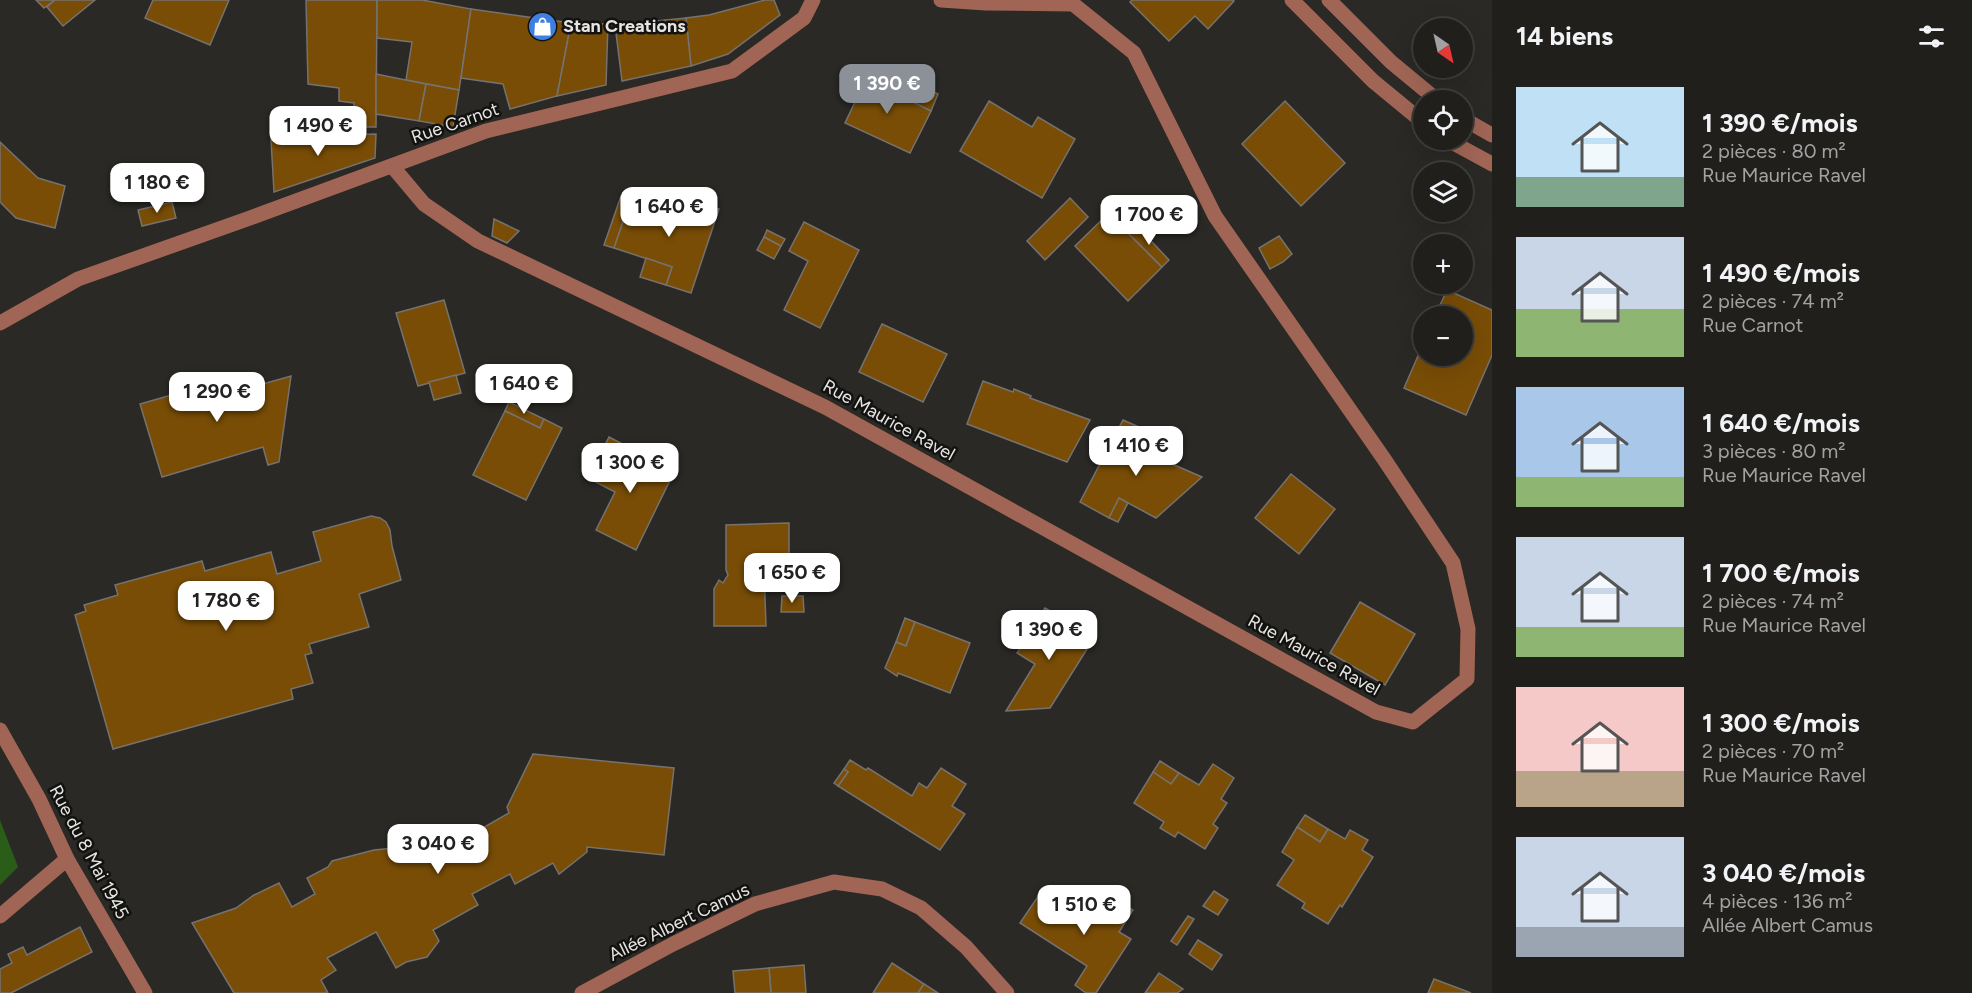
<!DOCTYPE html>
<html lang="fr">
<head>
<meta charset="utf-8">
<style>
  :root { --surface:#201f1c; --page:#282725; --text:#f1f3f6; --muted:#a2a2a3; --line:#3d3d3b; --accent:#8c9099 }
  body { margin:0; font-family:Figtree,sans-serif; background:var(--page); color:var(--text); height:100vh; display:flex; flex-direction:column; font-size:22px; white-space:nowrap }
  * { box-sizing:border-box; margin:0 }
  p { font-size:20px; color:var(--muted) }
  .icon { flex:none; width:33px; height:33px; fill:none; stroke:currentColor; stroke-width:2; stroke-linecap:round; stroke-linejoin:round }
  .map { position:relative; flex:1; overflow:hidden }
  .sheet { display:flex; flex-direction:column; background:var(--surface); width:480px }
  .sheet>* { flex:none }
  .needle { width:39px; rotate:146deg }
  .fabs { position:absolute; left:1413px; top:18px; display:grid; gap:12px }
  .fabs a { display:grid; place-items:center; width:60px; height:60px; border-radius:50%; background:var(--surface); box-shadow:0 6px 24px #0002,0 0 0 2px var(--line); font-size:30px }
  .price { position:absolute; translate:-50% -51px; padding:0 14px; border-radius:12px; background:#fff; color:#222; font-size:20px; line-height:39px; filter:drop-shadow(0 2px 3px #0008) }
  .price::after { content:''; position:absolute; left:50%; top:36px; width:18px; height:14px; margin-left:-9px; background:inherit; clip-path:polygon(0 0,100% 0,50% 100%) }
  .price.selected { background:var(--accent); color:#fff }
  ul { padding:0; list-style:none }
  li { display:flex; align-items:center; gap:18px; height:150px; padding:0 24px }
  li span { display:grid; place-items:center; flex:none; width:168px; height:120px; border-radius:0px; color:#555 }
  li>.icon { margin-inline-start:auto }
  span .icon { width:72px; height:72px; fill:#fffc; stroke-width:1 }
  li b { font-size:26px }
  h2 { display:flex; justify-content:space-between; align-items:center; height:72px; padding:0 24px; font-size:26px }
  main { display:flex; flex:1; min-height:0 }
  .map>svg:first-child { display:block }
  .green { fill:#2a5d18 }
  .building { fill:#794d06; stroke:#75726f; stroke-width:1.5 }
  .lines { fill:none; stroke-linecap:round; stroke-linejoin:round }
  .minor { stroke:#a06555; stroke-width:15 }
  .labels { text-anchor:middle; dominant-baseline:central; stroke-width:5; stroke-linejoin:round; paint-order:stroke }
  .poi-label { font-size:18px; font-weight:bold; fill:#e6e5e3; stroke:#121210; text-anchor:start }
  .street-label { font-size:18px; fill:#e6e5e3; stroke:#121210 }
</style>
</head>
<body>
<main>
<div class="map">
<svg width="1492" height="993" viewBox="0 0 1492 993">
  <rect width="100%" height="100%" fill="#2a2925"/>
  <polygon class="green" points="0,820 18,867 0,885"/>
  <g class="building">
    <polygon points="36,0 55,0 44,8"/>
    <polygon points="55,0 95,0 63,26 47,7"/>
    <polygon points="153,0 229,0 210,45 145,18"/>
    <polygon points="306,0 377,0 376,127 354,127 354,103 339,101 339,88 308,84"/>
    <polygon points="377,0 422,0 471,9 459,90 406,80 412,42 377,38"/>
    <polygon points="765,0 774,0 780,15 728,54 691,66 686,18 709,15"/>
    <polygon points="1132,0 1233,0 1234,1 1208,29 1195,16 1169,41 1130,2"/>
    <polygon points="471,9 571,23 557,96 510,109 503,84 461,78"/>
    <polygon points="686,18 691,66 622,81 615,25"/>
    <polygon points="571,23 608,24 606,85 557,96"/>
    <polygon points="869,73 894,85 891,91 931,111 910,153 845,123"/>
    <polygon points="376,74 426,84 419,121 376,114"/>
    <polygon points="912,83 938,94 931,111 905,98"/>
    <polygon points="426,84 459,90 453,127 419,121"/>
    <polygon points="989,101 1032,127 1038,117 1075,139 1042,198 960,151"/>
    <polygon points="1285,101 1345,163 1301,206 1242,144"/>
    <polygon points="376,134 375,158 274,192 271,140 334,135"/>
    <polygon points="0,142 38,178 65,186 55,228 16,218 0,202"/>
    <polygon points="670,194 686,199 681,215 665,210"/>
    <polygon points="621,196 631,199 614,248 604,245"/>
    <polygon points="1070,198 1088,217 1045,260 1027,241"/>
    <polygon points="631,199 681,215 686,199 719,209 691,293 666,285 672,267 614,248"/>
    <polygon points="172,202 176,218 142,226 138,210"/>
    <polygon points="1117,205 1137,226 1129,234 1162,267 1128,301 1075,246"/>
    <polygon points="494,219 519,231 507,243 492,236"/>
    <polygon points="804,222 859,250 820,328 784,310 808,261 789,251"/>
    <polygon points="1137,226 1169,260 1162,267 1129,234"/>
    <polygon points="767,230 785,239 781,246 764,237"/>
    <polygon points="1279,236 1292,254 1283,262 1270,269 1259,248"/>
    <polygon points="764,237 781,246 774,259 757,250"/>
    <polygon points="646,258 672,267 666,285 640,277"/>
    <polygon points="1447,290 1492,310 1492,355 1466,415 1404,388 1424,342 1424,356 1462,356 1462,316 1435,316"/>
    <polygon points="444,300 465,373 418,386 396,313"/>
    <polygon points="882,324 947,354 923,402 859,372"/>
    <polygon points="245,374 252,387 291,376 279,462 268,465 263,447 162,477 140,404"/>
    <polygon points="456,375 461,393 434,400 429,382"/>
    <polygon points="983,381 1013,392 1014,389 1031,396 1030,398 1090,420 1067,462 967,424"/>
    <polygon points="509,402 544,419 540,428 505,411"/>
    <polygon points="505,411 540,428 544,419 562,428 526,500 473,475"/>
    <polygon points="1123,420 1148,431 1140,450 1202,477 1156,518 1119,498 1109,518 1080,502"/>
    <polygon points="609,437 638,452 634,461 605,445"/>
    <polygon points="605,445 634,461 638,452 675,470 636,550 596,530 615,492 588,478"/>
    <polygon points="1291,474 1335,509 1299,554 1255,518"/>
    <polygon points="1119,498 1128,503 1118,522 1109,518"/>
    <polygon points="371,516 380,518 386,522 390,530 392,546 401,580 359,594 369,627 309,644 312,653 305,655 313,683 291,689 293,699 113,749 75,615 86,611 84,605 118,595 115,585 202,561 205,571 271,552 277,574 321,561 313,532"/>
    <polygon points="789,523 789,557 766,557 767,570 764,570 766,626 714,626 714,589 719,580 723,583 728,575 726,570 726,525"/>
    <polygon points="782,596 803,596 804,612 781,612"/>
    <polygon points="1360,602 1415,634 1385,685 1330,653"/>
    <polygon points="1045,608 1094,638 1050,708 1006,711 1035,664 1017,653"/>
    <polygon points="905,618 915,622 906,646 896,642"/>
    <polygon points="915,622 970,643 950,693 898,673 897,676 885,668 896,642 906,646"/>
    <polygon points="533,754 674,768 664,855 587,847 587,852 559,874 553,863 515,884 510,874 472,894 478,905 433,930 439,941 427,957 406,962 396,968 376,932 327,958 336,970 321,980 328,993 234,993 192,923 236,908 254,895 279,883 292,907 315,894 307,878 328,867 332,861 374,850 394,848 410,841 426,838 428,842 440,836 448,848 509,813 507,807"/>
    <polygon points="850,760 866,770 868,768 912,796 919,783 927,788 941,768 966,784 952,806 965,814 940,850 838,786 848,772 844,769"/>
    <polygon points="1160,761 1179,773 1171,784 1153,772"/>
    <polygon points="1213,764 1234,778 1221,799 1227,803 1213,824 1218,828 1205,849 1178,832 1175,837 1160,828 1164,822 1134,803 1153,772 1171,784 1179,773 1199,785"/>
    <polygon points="844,769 848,772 838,786 834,783"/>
    <polygon points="1305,815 1328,829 1320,842 1297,827"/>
    <polygon points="1297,827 1320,842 1328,829 1345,839 1350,830 1368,840 1362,850 1373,857 1342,907 1340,905 1328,924 1302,908 1305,903 1277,885 1294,860 1282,852"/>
    <polygon points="1214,891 1228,900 1218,915 1203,906"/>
    <polygon points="1104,892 1133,910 1119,932 1131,939 1096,993 1086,993 1075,985 1087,966 1020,923 1039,895 1083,924"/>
    <polygon points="1188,916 1194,919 1177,945 1171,941"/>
    <polygon points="80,927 92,952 11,993 0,993 0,969 12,963 8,954 23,947 27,955"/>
    <polygon points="1198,940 1222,955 1212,970 1189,954"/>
    <polygon points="892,963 924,984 918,993 873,993"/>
    <polygon points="804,965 806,993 771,993 769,968"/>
    <polygon points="769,968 771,993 735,993 733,971"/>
    <polygon points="1159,973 1183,989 1177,993 1145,993"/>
    <polygon points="1434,979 1471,993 1428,993"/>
    <polygon points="924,984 938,993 918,993"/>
  </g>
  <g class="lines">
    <g class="minor">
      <polyline points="1292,0 1373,81 1424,123"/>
      <polyline points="1329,0 1391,62 1437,100"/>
      <polyline points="1462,118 1492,135"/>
      <polyline points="1448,140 1492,164"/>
      <polyline points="392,166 424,204 478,241 825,407 1376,712 1413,722 1467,679 1468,629 1453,563 1384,459 1215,216 1134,53 1073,4 986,3 941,0"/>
      <polyline points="0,323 78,279 250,218 486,131 732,71 804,18 813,0"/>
      <polyline points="0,730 39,799 67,859 145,993"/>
      <polyline points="0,916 67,859"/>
      <polyline points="582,993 673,944 755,904 834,882 882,889 921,908 966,947 1007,993"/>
    </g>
  </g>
  <defs>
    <symbol id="shop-disc" viewBox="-11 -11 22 22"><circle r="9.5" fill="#3f7fe0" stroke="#121210"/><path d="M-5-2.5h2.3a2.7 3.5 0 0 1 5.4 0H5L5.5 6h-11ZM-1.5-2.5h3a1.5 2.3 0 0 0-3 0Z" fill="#fff"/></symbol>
  </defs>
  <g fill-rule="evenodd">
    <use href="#shop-disc" x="526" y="10" width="33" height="33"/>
  </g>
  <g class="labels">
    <g class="poi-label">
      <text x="563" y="26">Stan Creations</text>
    </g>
    <g class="street-label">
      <text transform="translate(455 123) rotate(-19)">Rue Carnot</text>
      <text transform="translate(889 420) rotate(29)">Rue Maurice Ravel</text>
      <text transform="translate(1314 655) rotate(29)">Rue Maurice Ravel</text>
      <text transform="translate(89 852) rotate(62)">Rue du 8 Mai 1945</text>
      <text transform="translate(679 922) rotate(-26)">Allée Albert Camus</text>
    </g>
  </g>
</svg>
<div class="fabs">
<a><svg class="needle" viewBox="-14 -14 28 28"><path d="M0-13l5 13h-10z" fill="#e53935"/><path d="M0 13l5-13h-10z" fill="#a2a2a3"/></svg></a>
<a><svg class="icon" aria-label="locate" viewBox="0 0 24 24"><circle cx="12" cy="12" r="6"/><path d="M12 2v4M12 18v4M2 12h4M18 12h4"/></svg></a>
<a><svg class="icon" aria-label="layers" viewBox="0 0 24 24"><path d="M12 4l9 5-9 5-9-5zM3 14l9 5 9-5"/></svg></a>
<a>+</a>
<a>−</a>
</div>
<b class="price selected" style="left:887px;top:115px">1 390 €</b>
<b class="price" style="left:318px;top:157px">1 490 €</b>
<b class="price" style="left:157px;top:214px">1 180 €</b>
<b class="price" style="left:669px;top:238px">1 640 €</b>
<b class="price" style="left:1149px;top:246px">1 700 €</b>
<b class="price" style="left:524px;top:415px">1 640 €</b>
<b class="price" style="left:217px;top:423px">1 290 €</b>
<b class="price" style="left:1136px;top:477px">1 410 €</b>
<b class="price" style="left:630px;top:494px">1 300 €</b>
<b class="price" style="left:792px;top:604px">1 650 €</b>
<b class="price" style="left:226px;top:632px">1 780 €</b>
<b class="price" style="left:1049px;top:661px">1 390 €</b>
<b class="price" style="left:438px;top:875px">3 040 €</b>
<b class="price" style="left:1084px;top:936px">1 510 €</b>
</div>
<section class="sheet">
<h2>14 biens<svg class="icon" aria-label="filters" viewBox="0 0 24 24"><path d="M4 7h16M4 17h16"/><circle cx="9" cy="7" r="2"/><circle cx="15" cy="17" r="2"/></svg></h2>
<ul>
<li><span style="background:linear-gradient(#bfe0f5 75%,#7fa58c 0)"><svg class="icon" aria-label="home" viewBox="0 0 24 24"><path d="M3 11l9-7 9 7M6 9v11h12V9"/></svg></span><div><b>1 390 €/mois</b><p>2 pièces · 80 m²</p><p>Rue Maurice Ravel</p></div></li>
<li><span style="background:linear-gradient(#c9d6e8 60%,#8fb573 0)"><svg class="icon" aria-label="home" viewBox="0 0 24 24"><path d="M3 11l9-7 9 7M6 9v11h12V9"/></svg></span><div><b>1 490 €/mois</b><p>2 pièces · 74 m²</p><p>Rue Carnot</p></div></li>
<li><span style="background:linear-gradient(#a9c7e8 75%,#8fb573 0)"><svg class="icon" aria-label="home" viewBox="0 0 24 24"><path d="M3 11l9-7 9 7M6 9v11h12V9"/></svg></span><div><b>1 640 €/mois</b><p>3 pièces · 80 m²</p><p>Rue Maurice Ravel</p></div></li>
<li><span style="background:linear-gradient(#c9d6e8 75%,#8fb573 0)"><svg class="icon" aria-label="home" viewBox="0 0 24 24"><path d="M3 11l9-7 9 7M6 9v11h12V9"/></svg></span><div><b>1 700 €/mois</b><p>2 pièces · 74 m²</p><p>Rue Maurice Ravel</p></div></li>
<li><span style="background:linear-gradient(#f6c9c9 70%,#b9a48a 0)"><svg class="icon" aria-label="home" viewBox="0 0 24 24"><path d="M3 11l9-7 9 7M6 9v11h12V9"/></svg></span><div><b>1 300 €/mois</b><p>2 pièces · 70 m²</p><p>Rue Maurice Ravel</p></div></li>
<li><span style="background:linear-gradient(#c9d6e8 75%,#9aa5b1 0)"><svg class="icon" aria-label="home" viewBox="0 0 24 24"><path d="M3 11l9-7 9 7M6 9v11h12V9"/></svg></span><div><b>3 040 €/mois</b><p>4 pièces · 136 m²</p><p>Allée Albert Camus</p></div></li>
</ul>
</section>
</main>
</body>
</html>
